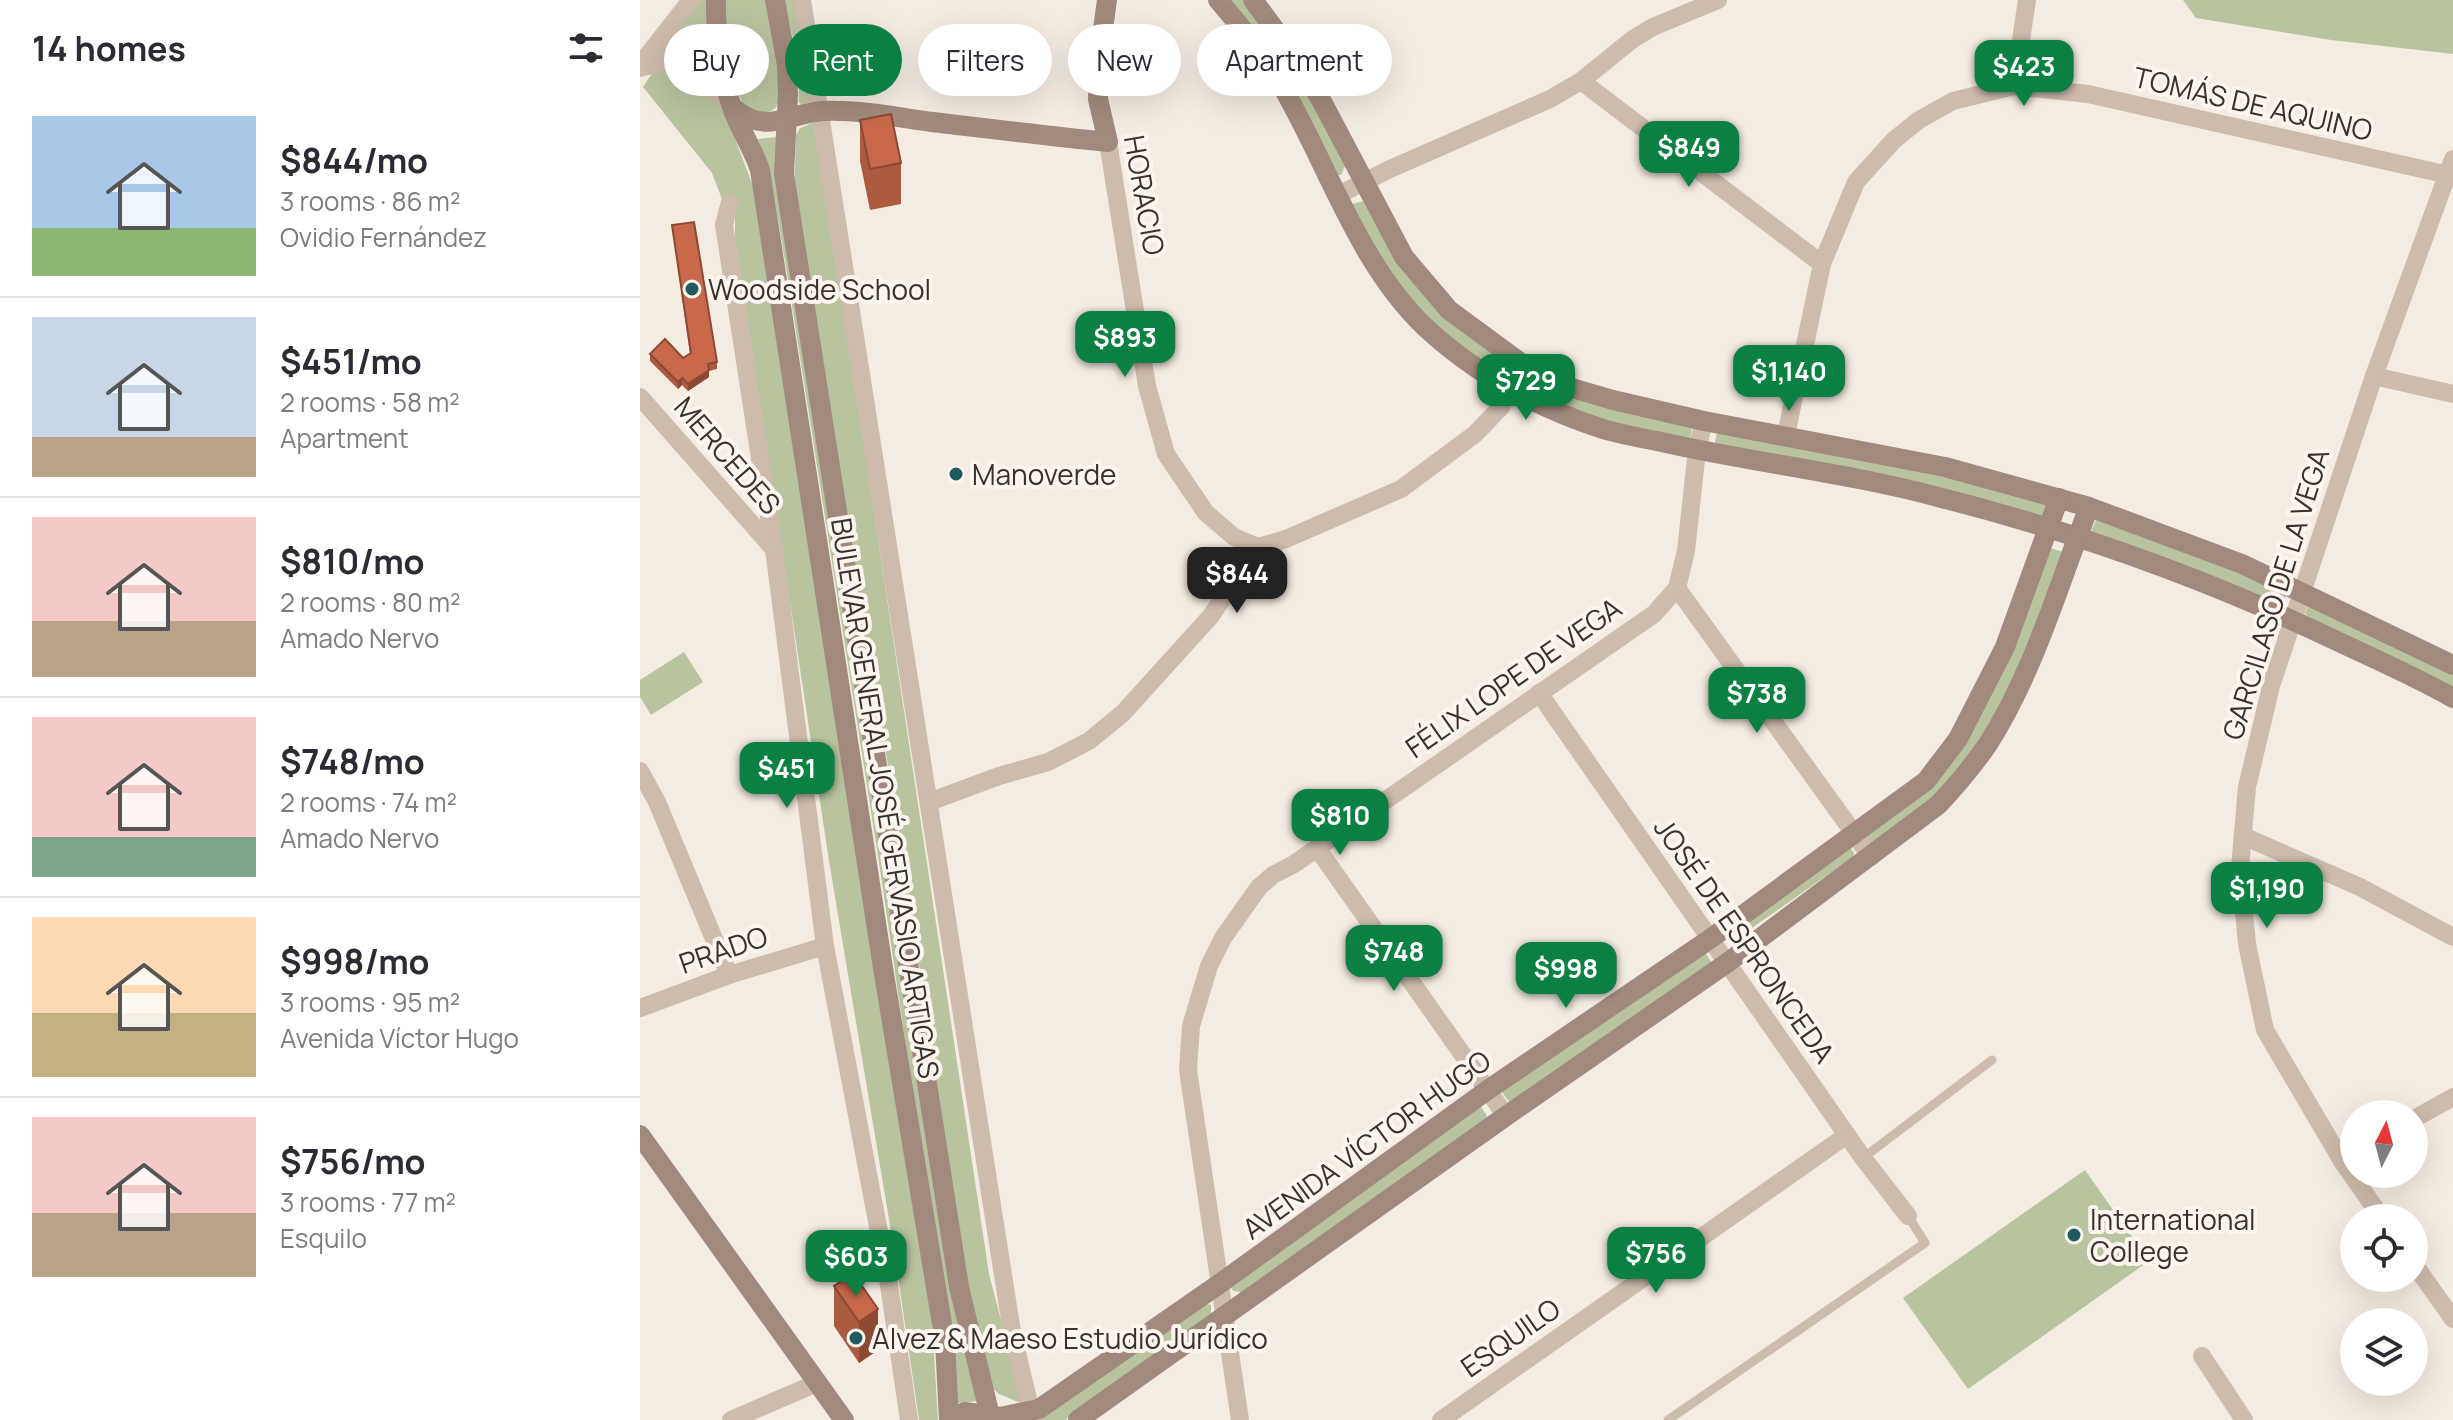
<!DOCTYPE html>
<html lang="en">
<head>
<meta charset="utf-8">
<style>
  :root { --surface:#fff; --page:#f2f2f3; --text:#2b2b33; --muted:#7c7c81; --line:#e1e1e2; --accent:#0b8043 }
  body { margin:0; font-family:Manrope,sans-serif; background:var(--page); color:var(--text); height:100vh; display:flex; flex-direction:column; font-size:30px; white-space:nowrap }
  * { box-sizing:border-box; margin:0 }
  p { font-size:26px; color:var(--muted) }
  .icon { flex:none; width:44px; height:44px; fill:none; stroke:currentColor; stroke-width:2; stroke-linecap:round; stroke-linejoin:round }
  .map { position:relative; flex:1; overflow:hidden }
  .details { display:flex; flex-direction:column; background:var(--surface); width:640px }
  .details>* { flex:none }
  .guide { position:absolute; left:24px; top:24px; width:760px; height:72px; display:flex; gap:16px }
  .needle { width:52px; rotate:6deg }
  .controls { position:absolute; left:1700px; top:1100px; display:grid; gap:16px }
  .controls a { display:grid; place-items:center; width:88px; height:88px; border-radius:50%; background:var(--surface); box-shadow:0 8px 32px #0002; font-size:40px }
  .price { position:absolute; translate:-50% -68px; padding:0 18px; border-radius:16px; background:var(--accent); color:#fff; font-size:26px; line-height:52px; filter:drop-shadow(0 2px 4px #0008) }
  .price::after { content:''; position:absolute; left:50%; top:48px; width:24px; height:18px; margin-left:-12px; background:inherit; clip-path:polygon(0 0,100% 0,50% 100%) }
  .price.selected { background:#222; color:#fff }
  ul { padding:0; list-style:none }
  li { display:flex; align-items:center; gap:24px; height:200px; padding:0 32px }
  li+li { border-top:2px solid var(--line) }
  li span { display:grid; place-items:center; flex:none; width:224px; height:160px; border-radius:0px; color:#555 }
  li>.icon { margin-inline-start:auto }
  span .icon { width:96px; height:96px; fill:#fffc; stroke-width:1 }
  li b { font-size:34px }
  h2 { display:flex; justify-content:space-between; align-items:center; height:96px; padding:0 32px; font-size:34px }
  .chip { padding:0 28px; border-radius:36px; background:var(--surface); box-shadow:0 8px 32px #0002; font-size:28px; line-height:72px }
  .chip.selected { background:var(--accent); color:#fff }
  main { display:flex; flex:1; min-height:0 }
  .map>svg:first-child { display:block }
  .green { fill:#b8c4a0 }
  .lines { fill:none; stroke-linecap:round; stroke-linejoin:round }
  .lane { stroke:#cdbbac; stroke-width:9 }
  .street { stroke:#cdbbac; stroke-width:18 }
  .secondary { stroke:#a18a7d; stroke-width:20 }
  .wall { fill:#ac5a40 }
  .shaded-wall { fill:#8c4a34 }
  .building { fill:#c8694b; stroke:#8c4a34; stroke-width:2 }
  .poi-dot { fill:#1f5a5e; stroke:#fbf5ee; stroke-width:3 }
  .labels { text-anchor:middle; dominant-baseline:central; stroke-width:8; stroke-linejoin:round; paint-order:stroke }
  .street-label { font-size:28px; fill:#3b302b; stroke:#fbf5ee }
  .poi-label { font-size:28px; fill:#3b302b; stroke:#fbf5ee; text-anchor:start }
</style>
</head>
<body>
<main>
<section class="details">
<h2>14 homes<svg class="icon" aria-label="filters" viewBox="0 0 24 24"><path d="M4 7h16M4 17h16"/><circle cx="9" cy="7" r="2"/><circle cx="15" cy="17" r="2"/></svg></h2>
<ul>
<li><span style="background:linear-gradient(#a9c7e8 70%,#8fb573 0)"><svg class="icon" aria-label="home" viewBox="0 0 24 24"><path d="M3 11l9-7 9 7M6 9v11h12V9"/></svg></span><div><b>$844/mo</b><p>3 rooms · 86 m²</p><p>Ovidio Fernández</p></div></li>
<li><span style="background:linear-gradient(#c9d6e8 75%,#b9a48a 0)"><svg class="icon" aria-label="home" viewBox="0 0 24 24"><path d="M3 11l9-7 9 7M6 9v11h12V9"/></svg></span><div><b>$451/mo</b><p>2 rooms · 58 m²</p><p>Apartment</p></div></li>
<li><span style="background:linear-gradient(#f6c9c9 65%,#b9a48a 0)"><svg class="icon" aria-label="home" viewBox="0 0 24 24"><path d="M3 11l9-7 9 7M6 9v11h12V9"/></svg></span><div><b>$810/mo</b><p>2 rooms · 80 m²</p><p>Amado Nervo</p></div></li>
<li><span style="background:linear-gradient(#f6c9c9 75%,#7fa58c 0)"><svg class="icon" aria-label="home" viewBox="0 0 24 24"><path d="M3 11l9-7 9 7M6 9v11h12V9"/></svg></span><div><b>$748/mo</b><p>2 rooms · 74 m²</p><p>Amado Nervo</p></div></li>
<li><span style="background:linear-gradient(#ffd9b3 60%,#c2b280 0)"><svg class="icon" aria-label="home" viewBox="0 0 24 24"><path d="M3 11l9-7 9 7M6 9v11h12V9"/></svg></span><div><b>$998/mo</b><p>3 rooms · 95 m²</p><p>Avenida Víctor Hugo</p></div></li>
<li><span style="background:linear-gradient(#f6c9c9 60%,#b9a48a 0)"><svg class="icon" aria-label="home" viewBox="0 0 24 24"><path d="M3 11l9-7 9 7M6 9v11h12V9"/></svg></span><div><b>$756/mo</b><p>3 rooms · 77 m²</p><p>Esquilo</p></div></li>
</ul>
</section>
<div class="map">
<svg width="1813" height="1420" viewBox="0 0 1813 1420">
  <rect width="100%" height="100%" fill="#f4ebe1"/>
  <g class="green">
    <path d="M57,0H67L76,81C55,66 42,49 14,57Z"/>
    <path d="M84,0H129C132,18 146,93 137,106C130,115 118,113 107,111C90,83 86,33 84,0Z"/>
    <path d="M144,0H160L172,101L161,105L159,102C159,67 153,34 144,0Z"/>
    <polygon points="587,0 606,0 650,59 705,166 701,175 695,175"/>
    <polygon points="1543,0 1813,0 1813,54 1691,40 1556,18"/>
    <polygon points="41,71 85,112 114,189 292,1321 298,1420 279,1420 254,1249 189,861 95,238 95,196 82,199 72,173 3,87 13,72"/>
    <polygon points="175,122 349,1274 383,1404 359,1394 350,1386 325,1270 258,826 154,195 156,135 160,128"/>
    <path d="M137,137L286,1141C300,1228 312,1316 338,1401L318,1403L240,869L145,261L130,172L118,139Z"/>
    <polygon points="723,201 758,264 836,340 1048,425 1052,429 1050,439 964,421 872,384 790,322 746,273 712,204"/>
    <polygon points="1077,432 1233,459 1409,502 1404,518 1079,446 1075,442"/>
    <polygon points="1456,520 1576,563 1646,595 1645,600 1637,604 1451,532"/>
    <path d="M1411,548L1423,552L1424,558C1389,642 1358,734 1294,800C1277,817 1253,830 1234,843L1225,841L1226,832L1283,791Z"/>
    <polygon points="1668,605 1813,674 1813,690 1669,618 1665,614"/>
    <polygon points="44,652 63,682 11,715 0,697 0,680"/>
    <polygon points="1210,847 1214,853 1213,857 1092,942 1088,936"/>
    <polygon points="1065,952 1072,963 870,1103 861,1091"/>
    <polygon points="840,1105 848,1118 601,1292 593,1291 591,1287"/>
    <polygon points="1445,1170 1509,1261 1328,1389 1263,1298"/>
    <polygon points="563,1303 571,1305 571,1314 425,1420 399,1420"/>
  </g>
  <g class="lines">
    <g class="lane">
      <polyline points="1223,1158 1352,1060"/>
      <polyline points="1028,1420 1285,1243 1268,1216"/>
    </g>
    <g class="street">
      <polyline points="162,0 372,1332 389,1403 391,1420"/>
      <polyline points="0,65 51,0"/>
      <path d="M0,68C49,53 57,76 92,107"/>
      <polyline points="941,81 1182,264"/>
      <polyline points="1374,86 1387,0"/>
      <polyline points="468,142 507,386 526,454 566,513 594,537 618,547"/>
      <polyline points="698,195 750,169 910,99 941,81 993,39 1013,27 1078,0"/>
      <polyline points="90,202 84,225 134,549 185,946 249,1285 269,1420"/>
      <polyline points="1734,376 1813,394"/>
      <polyline points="0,397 133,548"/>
      <polyline points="1146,435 1182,264 1216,182 1254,140 1279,120 1313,101 1374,86 1448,94 1813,176"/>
      <polyline points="1037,588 1231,857"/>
      <polyline points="899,693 1223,1158 1268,1216"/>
      <polyline points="0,771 17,802 89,975"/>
      <polyline points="289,802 359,776 408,762 449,741 483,713 570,617 618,547 646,539 761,489 835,434 862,406 868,389"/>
      <polyline points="1603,836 1720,887 1813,937"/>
      <polyline points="677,848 866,1116"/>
      <polyline points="0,1008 89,975 185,946"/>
      <polyline points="1774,1119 1813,1097"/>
      <polyline points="1742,1218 1702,1161 1625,1030 1607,944 1600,868 1607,787 1631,686 1734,376 1813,159"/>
      <polyline points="1774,1264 1813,1319"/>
      <polyline points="1562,1356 1604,1420"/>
      <polyline points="91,1420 177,1383"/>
      <polyline points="600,1420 548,1070 551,1026 569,966 583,938 619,887 633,875 654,864 1014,614 1037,588 1046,551 1057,450 1064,421"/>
      <polyline points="801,1420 1207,1135"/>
    </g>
    <g class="secondary">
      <path d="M76,0C75,29 82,80 92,107C99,129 113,148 120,170L243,968L305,1342L309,1420"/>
      <polyline points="135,0 147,65 148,95 144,174 319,1287 351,1420"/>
      <path d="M578,0C597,22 618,47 633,71C685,154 714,260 786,328C836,374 896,407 960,428C981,435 1004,438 1026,443C1116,463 1208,473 1298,497C1437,532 1570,580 1699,642C1737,660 1776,677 1813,698"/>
      <polyline points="613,0 653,54 680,98 764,257 809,310 881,363 925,386 973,400 1064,421 1305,467 1449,507 1602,564 1813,665"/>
      <path d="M95,109C125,135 148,114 182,111C217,109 256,117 292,122C351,129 409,136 468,142L458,99L460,51L467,0"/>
      <polyline points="0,1135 204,1420"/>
      <polyline points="309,1420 325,1412 360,1417 399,1409 582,1282 849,1089 1070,939 1286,781 1318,739 1365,647 1419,498"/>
      <path d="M438,1420L866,1116L1087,963L1298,805C1316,786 1333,766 1348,744C1394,672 1418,586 1449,507"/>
    </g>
  </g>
  <g class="wall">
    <polygon points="220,120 261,163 261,204 230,210 220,161"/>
    <polygon points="32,225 77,362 77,369 69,371 69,377 48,391 42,385 38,389 10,361 10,354 43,358 50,354"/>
    <polygon points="194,1286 238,1350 219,1363 194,1326"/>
  </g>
  <g class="shaded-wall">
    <polygon points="69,370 69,377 48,391 48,384"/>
    <polygon points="42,378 42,385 38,389 38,382"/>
    <polygon points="238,1309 238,1350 219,1363 219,1322"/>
  </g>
  <g class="building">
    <polygon points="251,114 261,163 230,169 220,120"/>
    <polygon points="54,222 77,362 68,364 69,370 48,384 42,378 38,382 10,354 25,339 43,358 51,353 32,225"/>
    <polygon points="213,1273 238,1309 219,1322 194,1286"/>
  </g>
  <g class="poi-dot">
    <circle cx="52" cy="289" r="8"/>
    <circle cx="316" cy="474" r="8"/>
    <circle cx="1434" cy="1235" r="8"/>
    <circle cx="216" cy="1338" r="8"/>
  </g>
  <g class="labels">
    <g class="street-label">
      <text transform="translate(1613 103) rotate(13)">TOMÁS DE AQUINO</text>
      <text transform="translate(505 195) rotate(80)">HORACIO</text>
      <text transform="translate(88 455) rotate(49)">MERCEDES</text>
      <text transform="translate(1635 594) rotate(-73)">GARCILASO DE LA VEGA</text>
      <text transform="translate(873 677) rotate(-35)">FÉLIX LOPE DE VEGA</text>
      <text transform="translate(246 798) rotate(81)">BULEVAR GENERAL JOSÉ GERVASIO ARTIGAS</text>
      <text transform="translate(1105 940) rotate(55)">JOSÉ DE ESPRONCEDA</text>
      <text transform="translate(83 949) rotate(-19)">PRADO</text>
      <text transform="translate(726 1144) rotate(-36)">AVENIDA VÍCTOR HUGO</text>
      <text transform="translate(870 1337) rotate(-35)">ESQUILO</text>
    </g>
    <g class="poi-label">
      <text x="68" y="289">Woodside School</text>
      <text x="332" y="474">Manoverde</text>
      <text x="1450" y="1219">International<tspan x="1450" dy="32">College</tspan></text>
      <text x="232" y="1338">Alvez &amp; Maeso Estudio Jurídico</text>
    </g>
  </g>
</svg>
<div class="controls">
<a><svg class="needle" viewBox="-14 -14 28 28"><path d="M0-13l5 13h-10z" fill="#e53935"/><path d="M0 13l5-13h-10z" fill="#7c7c81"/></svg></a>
<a><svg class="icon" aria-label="locate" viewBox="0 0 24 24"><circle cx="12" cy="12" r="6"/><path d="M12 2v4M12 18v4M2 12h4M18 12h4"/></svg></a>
<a><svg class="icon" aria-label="layers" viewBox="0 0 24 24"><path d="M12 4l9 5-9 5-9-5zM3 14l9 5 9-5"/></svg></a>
</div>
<b class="price" style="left:1384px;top:108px">$423</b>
<b class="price" style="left:1049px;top:189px">$849</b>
<b class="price" style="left:485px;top:379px">$893</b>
<b class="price" style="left:1149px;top:413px">$1,140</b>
<b class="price" style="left:886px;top:422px">$729</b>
<b class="price selected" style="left:597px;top:615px">$844</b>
<b class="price" style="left:1117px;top:735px">$738</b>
<b class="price" style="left:147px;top:810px">$451</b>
<b class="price" style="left:700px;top:857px">$810</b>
<b class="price" style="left:1627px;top:930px">$1,190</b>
<b class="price" style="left:754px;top:993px">$748</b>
<b class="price" style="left:926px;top:1010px">$998</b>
<b class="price" style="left:1016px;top:1295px">$756</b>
<b class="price" style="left:216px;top:1298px">$603</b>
<div class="guide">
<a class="chip">Buy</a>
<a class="chip selected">Rent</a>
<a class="chip">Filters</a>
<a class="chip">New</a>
<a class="chip">Apartment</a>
</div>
</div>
</main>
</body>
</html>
